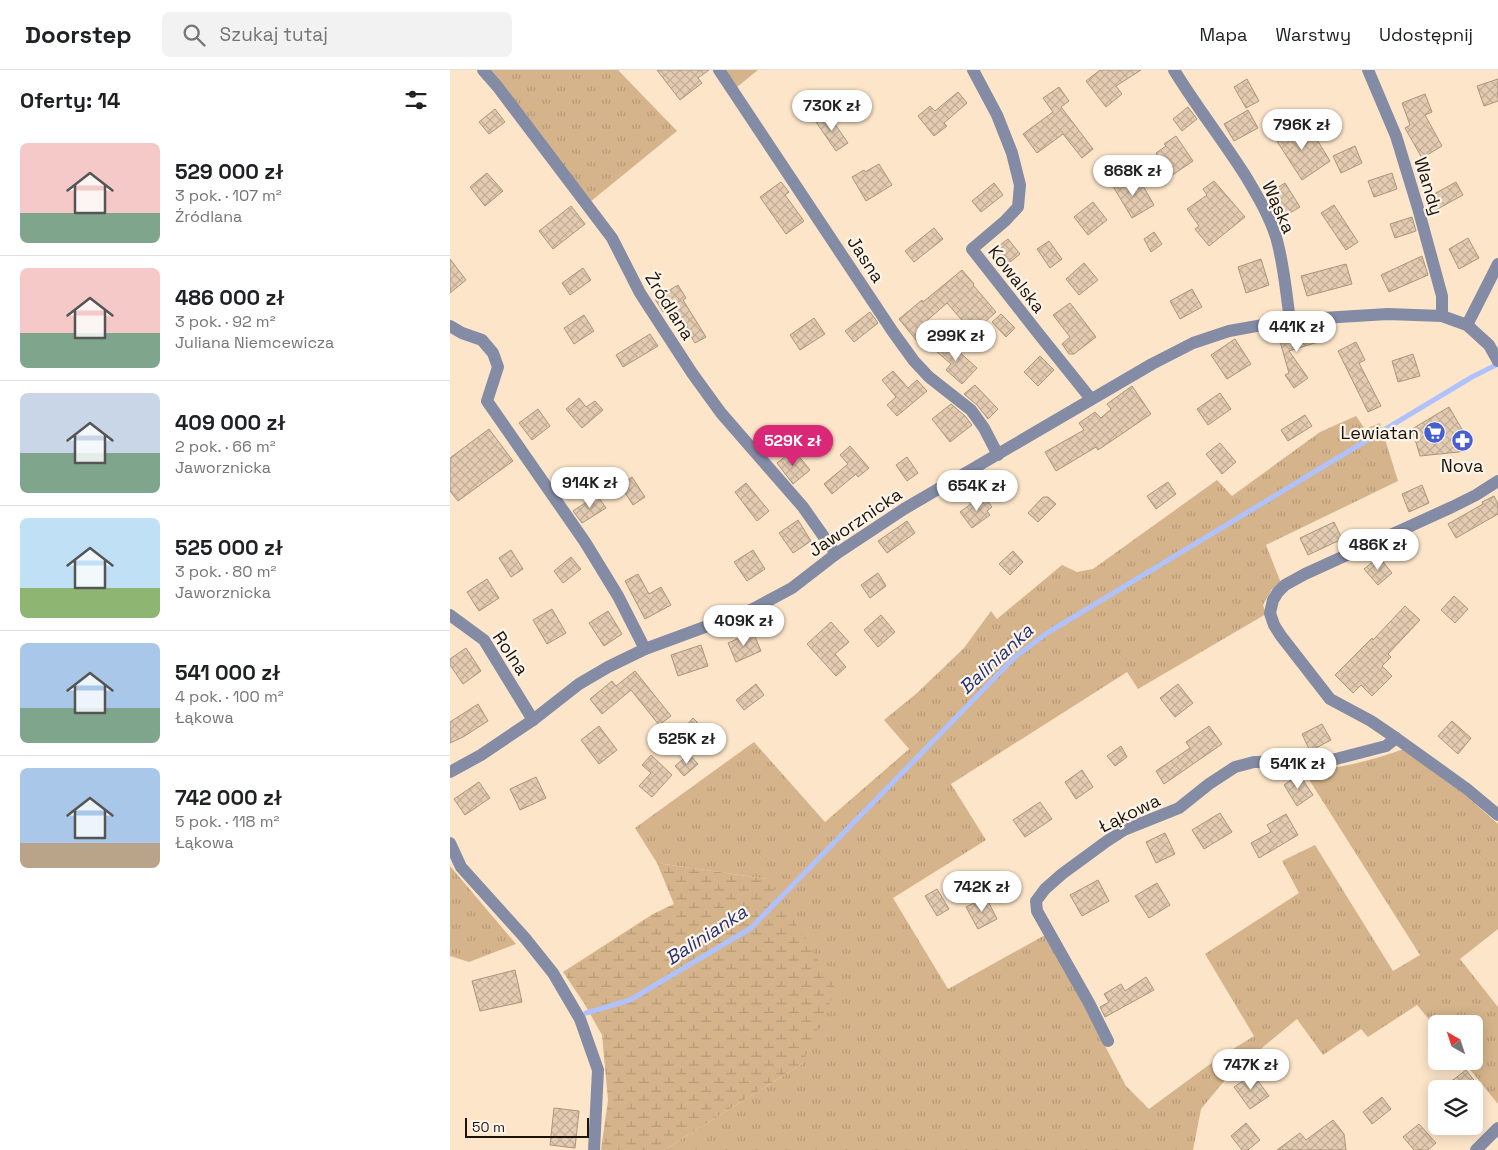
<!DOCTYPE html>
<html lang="pl">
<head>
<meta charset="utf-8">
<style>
  :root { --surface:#fff; --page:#f2f2f2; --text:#202124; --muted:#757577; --line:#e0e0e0; --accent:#db2777 }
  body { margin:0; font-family:"Space Grotesk",sans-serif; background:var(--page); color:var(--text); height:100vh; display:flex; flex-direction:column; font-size:19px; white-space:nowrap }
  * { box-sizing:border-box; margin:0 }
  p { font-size:16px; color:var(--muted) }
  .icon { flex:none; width:28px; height:28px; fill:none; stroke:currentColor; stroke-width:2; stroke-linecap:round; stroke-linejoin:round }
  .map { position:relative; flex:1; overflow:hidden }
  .details { display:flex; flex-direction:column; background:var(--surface); width:450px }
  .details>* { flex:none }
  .needle { width:32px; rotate:321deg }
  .controls { position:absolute; left:978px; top:945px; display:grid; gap:10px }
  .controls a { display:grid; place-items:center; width:55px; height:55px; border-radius:8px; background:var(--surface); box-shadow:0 2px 12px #0003; font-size:25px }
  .scale { position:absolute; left:15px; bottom:12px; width:124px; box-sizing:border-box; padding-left:5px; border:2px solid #1c140a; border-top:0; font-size:14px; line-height:18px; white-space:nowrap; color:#1c140a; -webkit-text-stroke:4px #fef5ea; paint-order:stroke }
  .price { position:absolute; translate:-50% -42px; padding:0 11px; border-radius:18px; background:#fff; color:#222; font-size:16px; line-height:32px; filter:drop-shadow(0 1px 2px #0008) }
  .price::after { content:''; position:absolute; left:50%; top:30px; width:15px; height:11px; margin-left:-8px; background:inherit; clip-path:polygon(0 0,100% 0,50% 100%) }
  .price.current { background:var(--accent); color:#fff }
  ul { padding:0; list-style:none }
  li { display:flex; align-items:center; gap:15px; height:125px; padding:0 20px }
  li+li { border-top:1px solid var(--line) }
  li span { display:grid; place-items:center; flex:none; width:140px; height:100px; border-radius:8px; color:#555 }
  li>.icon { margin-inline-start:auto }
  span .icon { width:60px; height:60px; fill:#fffc; stroke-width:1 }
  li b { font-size:21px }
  h2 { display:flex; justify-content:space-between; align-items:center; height:60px; padding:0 20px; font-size:21px }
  header { display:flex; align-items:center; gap:30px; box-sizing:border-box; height:70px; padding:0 25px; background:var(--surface); border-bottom:1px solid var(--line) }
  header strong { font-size:24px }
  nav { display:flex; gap:28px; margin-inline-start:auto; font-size:18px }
  .search { width:350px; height:45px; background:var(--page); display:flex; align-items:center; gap:12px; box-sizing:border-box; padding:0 18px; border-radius:8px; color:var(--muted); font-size:19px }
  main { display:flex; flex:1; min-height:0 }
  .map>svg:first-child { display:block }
  .grass { fill:url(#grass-tufts) }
  .wetland { fill:url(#wetland-marsh) }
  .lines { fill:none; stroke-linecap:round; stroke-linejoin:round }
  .stream { stroke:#afc2fd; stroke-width:5 }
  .building { fill:url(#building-cross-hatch); stroke:#ab967b }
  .minor { stroke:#848ca5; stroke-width:12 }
  .labels { text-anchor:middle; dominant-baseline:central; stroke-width:4.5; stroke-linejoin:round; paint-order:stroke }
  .street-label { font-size:18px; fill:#1c140a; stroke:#fef5ea }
  .poi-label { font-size:18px; fill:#1c140a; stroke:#fef5ea; text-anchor:end }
  .water-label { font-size:19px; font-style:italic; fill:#253275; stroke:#fef5ea }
</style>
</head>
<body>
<header>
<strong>Doorstep</strong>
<div class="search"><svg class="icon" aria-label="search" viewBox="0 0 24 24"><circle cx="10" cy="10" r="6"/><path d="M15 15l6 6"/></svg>Szukaj tutaj</div>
<nav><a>Mapa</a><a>Warstwy</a><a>Udostępnij</a></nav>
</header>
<main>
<section class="details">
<h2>Oferty: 14<svg class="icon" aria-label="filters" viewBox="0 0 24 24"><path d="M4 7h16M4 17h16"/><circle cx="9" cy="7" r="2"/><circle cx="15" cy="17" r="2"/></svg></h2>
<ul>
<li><span style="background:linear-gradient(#f6c9c9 70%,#7fa58c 0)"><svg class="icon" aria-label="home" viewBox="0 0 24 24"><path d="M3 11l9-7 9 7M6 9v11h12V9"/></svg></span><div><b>529 000 zł</b><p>3 pok. · 107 m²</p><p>Źródlana</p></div></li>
<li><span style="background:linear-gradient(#f6c9c9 65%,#7fa58c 0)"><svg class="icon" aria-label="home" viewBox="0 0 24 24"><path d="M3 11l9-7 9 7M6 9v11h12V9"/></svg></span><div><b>486 000 zł</b><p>3 pok. · 92 m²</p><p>Juliana Niemcewicza</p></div></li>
<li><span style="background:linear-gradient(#c9d6e8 60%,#7fa58c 0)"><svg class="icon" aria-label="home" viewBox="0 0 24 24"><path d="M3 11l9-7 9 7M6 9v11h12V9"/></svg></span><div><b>409 000 zł</b><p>2 pok. · 66 m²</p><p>Jaworznicka</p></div></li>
<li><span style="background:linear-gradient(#bfe0f5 70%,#8fb573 0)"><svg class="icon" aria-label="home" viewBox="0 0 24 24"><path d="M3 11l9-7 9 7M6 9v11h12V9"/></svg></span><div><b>525 000 zł</b><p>3 pok. · 80 m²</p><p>Jaworznicka</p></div></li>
<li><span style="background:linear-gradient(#a9c7e8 65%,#7fa58c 0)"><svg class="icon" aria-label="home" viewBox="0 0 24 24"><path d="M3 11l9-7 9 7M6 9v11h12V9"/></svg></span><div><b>541 000 zł</b><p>4 pok. · 100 m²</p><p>Łąkowa</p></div></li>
<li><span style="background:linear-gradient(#a9c7e8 75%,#b9a48a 0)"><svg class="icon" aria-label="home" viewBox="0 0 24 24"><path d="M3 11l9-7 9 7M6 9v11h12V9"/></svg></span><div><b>742 000 zł</b><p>5 pok. · 118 m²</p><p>Łąkowa</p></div></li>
</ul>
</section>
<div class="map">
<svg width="1048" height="1080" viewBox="0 0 1048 1080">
  <defs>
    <pattern id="grass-tufts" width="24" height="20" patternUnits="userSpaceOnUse" patternTransform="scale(1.25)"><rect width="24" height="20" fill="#d5b48b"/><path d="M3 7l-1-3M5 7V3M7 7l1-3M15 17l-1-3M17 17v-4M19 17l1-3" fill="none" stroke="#b69a77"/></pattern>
    <pattern id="wetland-marsh" width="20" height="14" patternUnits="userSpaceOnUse" patternTransform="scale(1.25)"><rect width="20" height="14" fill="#d5b48b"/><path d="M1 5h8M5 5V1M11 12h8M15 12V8" fill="none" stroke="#b69a77"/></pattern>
    <pattern id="building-cross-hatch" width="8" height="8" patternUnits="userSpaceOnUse" patternTransform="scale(1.25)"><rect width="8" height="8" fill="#e2cbb0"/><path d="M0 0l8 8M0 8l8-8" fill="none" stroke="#c1ad96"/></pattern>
  </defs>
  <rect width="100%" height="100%" fill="#fde5c9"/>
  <g class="grass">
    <polygon points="38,0 168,0 227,61 140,132"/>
    <polygon points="275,0 308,0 287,17"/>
    <path d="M906,346L915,359L930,353L948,411L816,475L831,513L822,519L813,535L816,544L688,619L677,602L501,714L536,770L443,828L498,919L595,865L634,936L676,1016L699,1039L767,989L804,966L755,884L849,823L832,791L865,775L943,901L970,885L853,700C888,700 922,690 954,679L1014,724L1048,754V859L1010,889L1048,937V1034L1013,991H1024V954H986V958L967,935L918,967L911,959L873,985L847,949L780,1004L751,1039L743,1080H214L352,994L318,809L207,793L185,758L304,672L375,752L459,679L434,650L467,623L514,578L541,541L547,549L612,495L627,502L643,499L767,410L782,426L870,362Z"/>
    <polygon points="0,796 66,874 19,892 0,886"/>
  </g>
  <polygon class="wetland" points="207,793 318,809 386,919 352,994 214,1080 151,1080 158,1030 152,965 134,933 113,902 203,844 224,834"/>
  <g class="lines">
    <polyline class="stream" points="136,943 180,930 301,858 564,588 597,563 1022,307 1048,294"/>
  </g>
  <g class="building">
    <polygon points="207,0 259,0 248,8 252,13 230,30"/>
    <polygon points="650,0 691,0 666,16 672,24 656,37 636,11"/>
    <polygon points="797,9 809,31 796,38 784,17"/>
    <polygon points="1048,9 1048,31 1034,36 1027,16"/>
    <polygon points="609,17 619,31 611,37 643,79 632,88 613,64 587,83 573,64 603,42 593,28"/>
    <polygon points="508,22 517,33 494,53 497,56 484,66 468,46 480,36 485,41"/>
    <polygon points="975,24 982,42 975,45 992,76 972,88 955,58 960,55 952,33"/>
    <polygon points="738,37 747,49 732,61 723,49"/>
    <polygon points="45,39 55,52 39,64 29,52"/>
    <polygon points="798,40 808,58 784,71 774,54"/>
    <polygon points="378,44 398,73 386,81 366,52"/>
    <polygon points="834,54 843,68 860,58 880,91 852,110 821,62"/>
    <polygon points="726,66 743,91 721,106 706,83 716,76 714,74"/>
    <polygon points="905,76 912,93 891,103 883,86"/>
    <polygon points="429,94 442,115 416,131 402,107 414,100 415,102"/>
    <polygon points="37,103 53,121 35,136 20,117"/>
    <polygon points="942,103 947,119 924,127 918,111"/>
    <polygon points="673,106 681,120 692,114 704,135 682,148 661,113"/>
    <polygon points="764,111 795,147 759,176 745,159 749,156 737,139 757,125 753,119"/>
    <polygon points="331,112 339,122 335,125 354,151 336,164 310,127"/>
    <polygon points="1006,112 1013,125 982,142 975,129"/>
    <polygon points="544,113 553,125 531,142 522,131"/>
    <polygon points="835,113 850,137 830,149 816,125"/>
    <polygon points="643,132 657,150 638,165 624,147"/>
    <polygon points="884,135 908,172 896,180 871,143"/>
    <polygon points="121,136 135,154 103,179 89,161"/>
    <polygon points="962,147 966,161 945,168 940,154"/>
    <polygon points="484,158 493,169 464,192 455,181"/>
    <polygon points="704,162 712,174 701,182 694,169"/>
    <polygon points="1018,168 1029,188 1009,199 999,179"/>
    <polygon points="558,169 570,184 554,197 541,182"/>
    <polygon points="599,171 612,189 600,198 587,179"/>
    <polygon points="972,186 978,205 939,222 931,205"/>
    <polygon points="0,189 16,210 0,223"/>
    <polygon points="811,189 819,215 796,223 788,197"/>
    <polygon points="634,193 648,210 629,225 616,209"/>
    <polygon points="896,194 902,214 857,226 851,206"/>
    <polygon points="133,198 141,210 120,225 112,213"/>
    <polygon points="512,200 524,214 523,215 546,242 523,263 497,233 473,254 483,266 471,276 449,249 472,230 473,232"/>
    <polygon points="228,215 236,228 233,230 256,267 245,273 222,236 213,242 205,229"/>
    <polygon points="742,219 752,237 730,249 720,231"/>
    <polygon points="620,233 646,267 624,284 619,284 612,274 620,267 603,245"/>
    <polygon points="420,242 428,253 404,272 395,261"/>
    <polygon points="551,244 565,258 556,267 542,252"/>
    <polygon points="134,245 144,261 124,274 114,258"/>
    <polygon points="364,248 375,264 350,280 340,265"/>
    <polygon points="864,257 868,272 839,281 858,308 844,318 835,305 839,303 829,268"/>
    <polygon points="200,264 208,276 173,297 166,285"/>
    <polygon points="785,269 801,294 777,309 761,285"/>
    <polygon points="496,270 527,298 512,314 496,300 501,294 486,281"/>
    <polygon points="906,272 915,290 909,293 931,336 918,342 888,281"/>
    <polygon points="963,284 970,306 948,312 942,291"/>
    <polygon points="590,286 604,300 588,316 574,302"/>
    <polygon points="443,301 458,318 467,310 477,321 447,346 437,335 446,327 432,310"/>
    <polygon points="525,315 548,339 538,349 527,335 514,324"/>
    <polygon points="682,316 701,344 648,380 646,377 606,401 595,382 634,360 629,353 645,342 651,348 661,339 657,334"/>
    <polygon points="770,323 781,339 758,355 747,339"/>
    <polygon points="129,328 136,337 145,331 153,340 132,358 116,339"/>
    <polygon points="501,334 515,346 522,355 500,372 482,349"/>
    <polygon points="999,337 1021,375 1009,382 970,386 962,359"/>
    <polygon points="88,339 100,356 82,370 69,353"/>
    <polygon points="855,345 862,356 838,371 831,360"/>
    <polygon points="39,359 63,391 8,431 0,421 0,388"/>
    <polygon points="770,373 786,392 772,404 756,384"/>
    <polygon points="400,376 419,398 408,407 406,404 382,424 374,414 398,394 390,385"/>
    <polygon points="344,380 360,400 343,414 327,393"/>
    <polygon points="457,387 468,403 457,411 446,395"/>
    <polygon points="182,407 195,427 183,435 170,415"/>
    <polygon points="718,412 726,424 706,439 697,426"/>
    <polygon points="296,413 319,441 307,451 285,422"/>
    <polygon points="972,415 979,433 959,442 952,424"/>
    <polygon points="147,425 156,438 132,453 123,441"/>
    <polygon points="533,425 542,437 537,441 540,445 522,458 510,442"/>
    <polygon points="1044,426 1048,434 1048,444 1006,468 998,454 1033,434 1032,432"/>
    <polygon points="593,427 598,427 606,434 588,452 578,443"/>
    <polygon points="348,450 361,471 343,483 329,463"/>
    <polygon points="457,451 465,463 437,483 428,471"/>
    <polygon points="884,452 892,469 858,485 850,468"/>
    <polygon points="61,480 73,499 61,507 49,488"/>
    <polygon points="303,480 315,499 297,511 284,492"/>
    <polygon points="563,481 573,492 560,505 549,494"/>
    <polygon points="121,487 131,499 113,513 104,501"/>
    <polygon points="929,487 942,503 928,515 914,499"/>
    <polygon points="428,503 436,516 420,528 411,515"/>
    <polygon points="188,504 199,524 211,517 221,535 195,549 175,511"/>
    <polygon points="37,509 49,528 29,541 17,522"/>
    <polygon points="1004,526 1018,539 1005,553 991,540"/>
    <polygon points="955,536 970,550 938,584 941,587 932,596 942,606 922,626 911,615 903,623 885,605 922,568 923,570"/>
    <polygon points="102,539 116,563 97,574 83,550"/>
    <polygon points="158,541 172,564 154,576 139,553"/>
    <polygon points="431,545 445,562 428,577 414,560"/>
    <polygon points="381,552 399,572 385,584 396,597 386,606 357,574"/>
    <polygon points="303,562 311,581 286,592 278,573"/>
    <polygon points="251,575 258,596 228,606 221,585"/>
    <polygon points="16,578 31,601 13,614 0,595 0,589"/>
    <polygon points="185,601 221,646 209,655 181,620 152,644 140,629 162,611 166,616"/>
    <polygon points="306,614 314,625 294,640 286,630"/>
    <polygon points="728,614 743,633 725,647 710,628"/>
    <polygon points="28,634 38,651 13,667 0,673 0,652"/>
    <polygon points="243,648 252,657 239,672 230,663"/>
    <polygon points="1002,651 1021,668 1008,684 988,666"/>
    <polygon points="872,654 881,670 860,681 852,664"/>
    <polygon points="149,656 167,680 149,694 131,670"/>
    <polygon points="759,656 772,674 714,714 706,701 740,678 736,672"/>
    <polygon points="671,676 677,687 665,696 657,686"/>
    <polygon points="239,684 248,694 234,706 225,696"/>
    <polygon points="201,685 222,705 202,727 189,716 201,703 192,695"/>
    <polygon points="632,700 643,717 626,729 615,712"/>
    <polygon points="849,704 863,725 847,736 834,715"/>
    <polygon points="86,707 96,728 70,740 60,719"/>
    <polygon points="29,712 40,728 15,745 4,729"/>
    <polygon points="590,732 602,749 575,767 563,750"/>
    <polygon points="770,743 782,762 754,779 742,760"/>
    <polygon points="836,744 848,765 809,788 801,773 821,762 817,755"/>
    <polygon points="715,763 725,784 706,793 696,772"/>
    <polygon points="648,810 659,831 632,846 620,825"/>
    <polygon points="707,813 720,835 699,848 685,826"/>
    <polygon points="487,819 499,839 487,846 475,826"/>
    <polygon points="536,827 547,849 528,859 516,837"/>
    <polygon points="65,900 72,932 30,941 22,911"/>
    <polygon points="696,907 704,920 655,947 650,937 659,932 654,924 671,914 675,921"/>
    <polygon points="1016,1000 1031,1019 991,1019"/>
    <polygon points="803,1004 819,1026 800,1039 784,1017"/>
    <polygon points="932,1027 941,1039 922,1054 913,1042"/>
    <polygon points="104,1038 129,1041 125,1078 100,1075"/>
    <polygon points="883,1050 894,1064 896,1080 827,1080 850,1063 856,1070"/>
    <polygon points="796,1053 810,1070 798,1080 792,1080 781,1066"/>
    <polygon points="969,1054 986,1073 978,1080 964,1080 953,1067"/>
  </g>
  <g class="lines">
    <g class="minor">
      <polyline points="33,0 47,16 162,168 190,223 242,303 271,343 353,437 386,484"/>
      <polyline points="269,0 443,262 464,291 479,307 521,340 534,358 548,385"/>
      <polyline points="523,0 547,45 562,83 570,115 568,137 555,151 522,179 588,263 641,329"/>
      <path d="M724,0C746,36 772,69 795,105C807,125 819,145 826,167C834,194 836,223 840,250"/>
      <polyline points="918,0 946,66 968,138 992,226 992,246"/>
      <polyline points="1017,255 1048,194"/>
      <polyline points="0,256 12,263 32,270 43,283 48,297 37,331 135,472 168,526 195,579"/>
      <polyline points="1048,411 1026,425 1002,437 855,504 835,515 828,522 823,530 820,543 824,555 831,566 880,629 921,651 946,668 1017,719 1048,745"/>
      <polyline points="0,545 34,570 83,650"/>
      <polyline points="0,702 31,685 83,650 129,614 158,597 195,579 301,540 342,518 386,484 454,439 702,294 743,273 779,261 840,250 938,244 992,246 1017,255 1039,275 1048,291"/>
      <polyline points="0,773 11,797 75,868 103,903 130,949 148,1000 144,1080"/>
      <polyline points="658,971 639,933 587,841 586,831 595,819 612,804 657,771 674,760 729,738 759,714 785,697 804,692 878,691 936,676 946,668"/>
      <polyline points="1026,1080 1048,1058"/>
    </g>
  </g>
  <defs>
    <symbol id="supermarket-disc" viewBox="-11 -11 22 22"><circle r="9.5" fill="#475dd2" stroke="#fef5ea"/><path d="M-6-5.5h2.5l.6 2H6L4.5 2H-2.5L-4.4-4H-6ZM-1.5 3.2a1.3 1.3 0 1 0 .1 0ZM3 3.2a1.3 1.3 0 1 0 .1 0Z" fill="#fff"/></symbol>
    <symbol id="pharmacy-disc" viewBox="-11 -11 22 22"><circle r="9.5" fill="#475dd2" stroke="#fef5ea"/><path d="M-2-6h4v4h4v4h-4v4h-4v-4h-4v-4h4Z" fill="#fff"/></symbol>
  </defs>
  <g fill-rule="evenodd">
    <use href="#supermarket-disc" x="972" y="350" width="25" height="25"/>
    <use href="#pharmacy-disc" x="1000" y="358" width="25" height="25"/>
  </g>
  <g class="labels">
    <g class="street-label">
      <text transform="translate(979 116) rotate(73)">Wandy</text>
      <text transform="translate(829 137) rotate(66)">Wąska</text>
      <text transform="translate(416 189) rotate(57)">Jasna</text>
      <text transform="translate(567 209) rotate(52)">Kowalska</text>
      <text transform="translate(220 236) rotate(58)">Źródlana</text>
      <text transform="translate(405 452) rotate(-34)">Jaworznicka</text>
      <text transform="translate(61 583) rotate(56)">Rolna</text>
      <text transform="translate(679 743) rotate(-26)">Łąkowa</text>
    </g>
    <g class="poi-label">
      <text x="969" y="362">Lewiatan</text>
      <text x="1012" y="395" text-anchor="middle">Nova</text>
    </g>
    <g class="water-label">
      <text transform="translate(546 589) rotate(-43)">Balinianka</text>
      <text transform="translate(256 865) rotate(-33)">Balinianka</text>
    </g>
  </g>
</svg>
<div class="controls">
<a><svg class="needle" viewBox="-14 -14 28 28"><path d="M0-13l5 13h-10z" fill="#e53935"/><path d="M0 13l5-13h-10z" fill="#757577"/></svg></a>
<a><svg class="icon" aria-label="layers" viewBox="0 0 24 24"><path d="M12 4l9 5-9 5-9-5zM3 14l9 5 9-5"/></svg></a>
</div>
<div class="scale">50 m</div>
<b class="price" style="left:382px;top:62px">730K zł</b>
<b class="price" style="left:852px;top:81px">796K zł</b>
<b class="price" style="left:683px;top:127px">868K zł</b>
<b class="price" style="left:847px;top:283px">441K zł</b>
<b class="price" style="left:506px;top:292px">299K zł</b>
<b class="price current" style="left:343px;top:397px">529K zł</b>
<b class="price" style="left:140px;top:439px">914K zł</b>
<b class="price" style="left:527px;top:442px">654K zł</b>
<b class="price" style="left:928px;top:501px">486K zł</b>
<b class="price" style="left:294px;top:577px">409K zł</b>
<b class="price" style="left:237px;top:695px">525K zł</b>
<b class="price" style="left:848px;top:720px">541K zł</b>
<b class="price" style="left:532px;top:843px">742K zł</b>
<b class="price" style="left:801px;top:1021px">747K zł</b>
</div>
</main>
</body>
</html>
